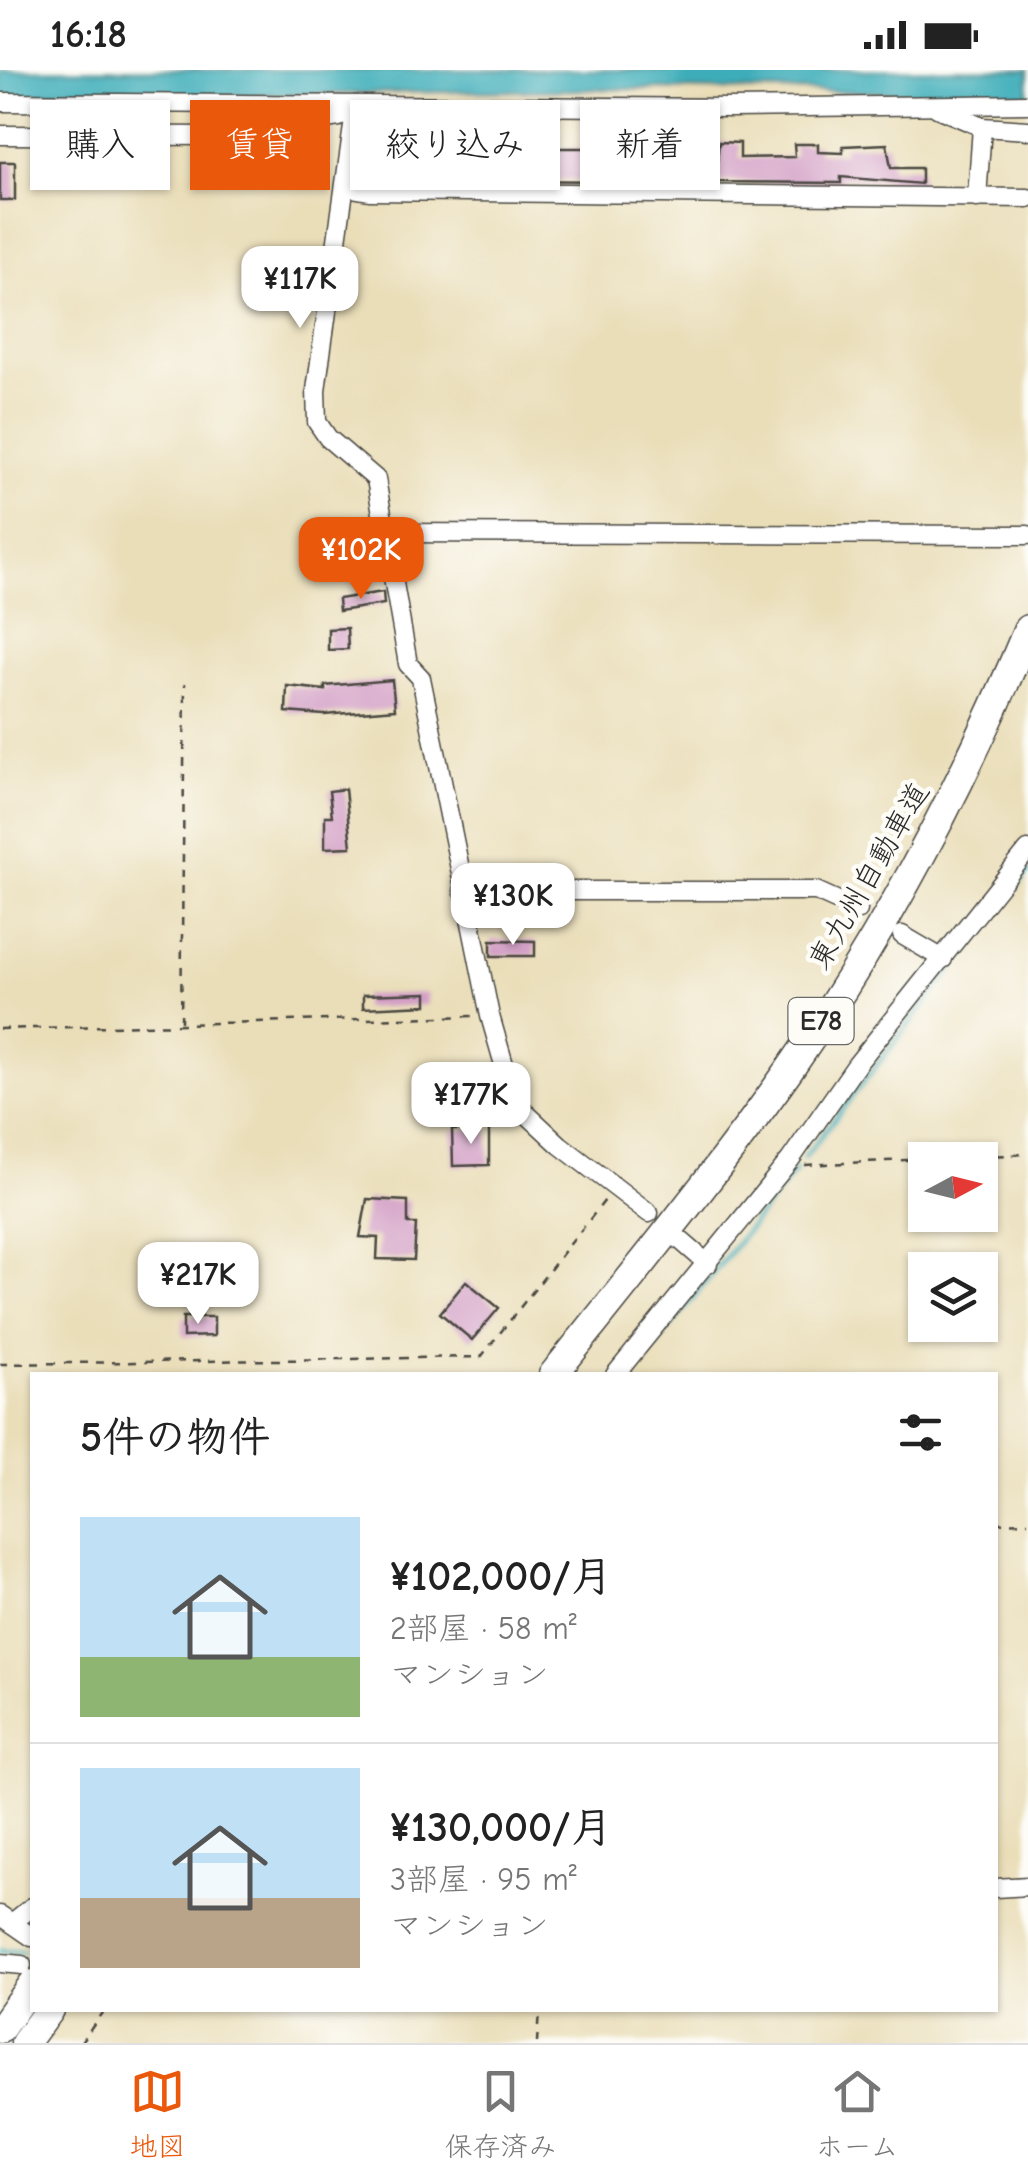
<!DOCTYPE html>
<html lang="ja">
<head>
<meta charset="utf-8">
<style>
  :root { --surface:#fff; --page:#f2f2f2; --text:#222; --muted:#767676; --line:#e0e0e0; --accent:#ea580c }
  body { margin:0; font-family:"Comic Neue","Klee One",sans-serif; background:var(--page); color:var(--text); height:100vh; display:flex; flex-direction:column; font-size:38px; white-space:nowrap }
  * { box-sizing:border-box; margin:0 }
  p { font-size:32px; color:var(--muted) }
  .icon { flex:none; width:55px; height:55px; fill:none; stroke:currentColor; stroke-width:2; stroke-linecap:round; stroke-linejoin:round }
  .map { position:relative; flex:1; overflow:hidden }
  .sheet { position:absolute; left:30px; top:1302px; width:968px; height:640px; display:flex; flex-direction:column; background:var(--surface); border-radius:0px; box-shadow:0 2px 8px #0004 }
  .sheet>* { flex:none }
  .guide { position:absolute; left:30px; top:30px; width:970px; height:90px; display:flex; gap:20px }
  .needle { width:65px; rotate:83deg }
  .tools { position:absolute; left:908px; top:1072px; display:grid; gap:20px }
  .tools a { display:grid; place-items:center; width:90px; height:90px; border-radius:0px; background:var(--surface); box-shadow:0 2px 8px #0004; font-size:50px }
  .price { position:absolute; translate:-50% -85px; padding:0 22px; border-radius:20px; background:#fff; color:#222; font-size:32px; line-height:65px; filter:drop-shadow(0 2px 5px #0008) }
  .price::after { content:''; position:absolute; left:50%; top:60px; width:30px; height:22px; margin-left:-15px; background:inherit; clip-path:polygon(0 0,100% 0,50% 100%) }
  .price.current { background:var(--accent); color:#fff }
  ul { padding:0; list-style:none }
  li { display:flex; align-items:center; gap:30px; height:250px; padding:0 50px }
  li+li { border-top:2px solid var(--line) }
  li span { display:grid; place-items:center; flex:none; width:280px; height:200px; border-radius:0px; color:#555 }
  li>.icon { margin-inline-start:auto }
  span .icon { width:120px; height:120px; fill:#fffc; stroke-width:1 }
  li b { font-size:42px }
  h2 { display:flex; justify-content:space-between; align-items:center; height:120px; padding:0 50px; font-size:42px }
  .tag { padding:0 35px; border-radius:0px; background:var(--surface); box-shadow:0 2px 8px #0004; font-size:35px; line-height:90px }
  .tag.current { background:var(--accent); color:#fff }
  .status { display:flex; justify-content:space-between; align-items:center; height:70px; padding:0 50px; background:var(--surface); direction:ltr }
  .status svg { height:28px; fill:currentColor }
  .tabs { display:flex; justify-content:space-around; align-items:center; height:140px; border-top:2px solid var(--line); background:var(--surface); font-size:28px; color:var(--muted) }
  .tabs a { display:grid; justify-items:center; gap:5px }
  .tabs .current { color:var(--accent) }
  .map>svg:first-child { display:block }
  .water { fill:#3dadb9; stroke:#346c72; stroke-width:2.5 }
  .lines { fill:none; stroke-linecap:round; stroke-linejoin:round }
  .stream { stroke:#3dadb9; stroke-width:5 }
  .building { fill:#d39fc6 }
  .minor-casing { stroke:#484640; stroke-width:21 }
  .highway-casing { stroke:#484640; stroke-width:31 }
  .path { stroke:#484640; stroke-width:2.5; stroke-dasharray:8 8; stroke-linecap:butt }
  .minor { stroke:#fff; stroke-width:18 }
  .highway { stroke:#fff; stroke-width:28 }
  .labels { text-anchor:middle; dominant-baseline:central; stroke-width:9; stroke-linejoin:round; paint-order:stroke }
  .shield { fill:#fdfcf7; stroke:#6a6a68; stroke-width:2.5 }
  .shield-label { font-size:28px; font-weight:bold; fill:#2b2b2b }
  .street-label { font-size:30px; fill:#2b2b2b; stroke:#fdfcf7 }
</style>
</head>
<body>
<div class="status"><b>16:18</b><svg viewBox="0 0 49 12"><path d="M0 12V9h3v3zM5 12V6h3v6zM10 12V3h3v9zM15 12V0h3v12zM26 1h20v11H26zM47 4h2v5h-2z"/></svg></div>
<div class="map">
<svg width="1028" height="1973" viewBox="0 0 1028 1973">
  <rect width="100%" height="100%" fill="#fdfcf7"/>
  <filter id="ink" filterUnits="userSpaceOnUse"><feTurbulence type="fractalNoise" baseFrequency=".01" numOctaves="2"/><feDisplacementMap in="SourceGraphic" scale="20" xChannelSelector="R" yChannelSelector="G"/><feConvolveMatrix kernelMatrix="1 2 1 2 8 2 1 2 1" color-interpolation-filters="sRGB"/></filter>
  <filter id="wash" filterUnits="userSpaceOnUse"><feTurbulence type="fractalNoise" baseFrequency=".0048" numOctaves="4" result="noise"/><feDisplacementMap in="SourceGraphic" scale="40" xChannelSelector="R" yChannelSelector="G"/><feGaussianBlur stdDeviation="2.25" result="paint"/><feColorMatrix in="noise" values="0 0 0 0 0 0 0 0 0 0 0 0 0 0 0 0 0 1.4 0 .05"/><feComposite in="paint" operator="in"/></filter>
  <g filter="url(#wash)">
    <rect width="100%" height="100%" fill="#eadeb9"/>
    <polygon class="water" points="0,0 1028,0 1028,25 650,19 0,29"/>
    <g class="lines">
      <g class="stream">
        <polyline points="804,1088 1028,802"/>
        <polyline points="631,1305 795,1101"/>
        <polyline points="0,1881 22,1882"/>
      </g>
    </g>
    <g id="blocks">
      <g class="building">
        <polygon points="719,72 740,73 740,88 795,87 794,74 818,74 818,82 843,83 843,76 887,74 891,98 921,98 921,114 841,107 841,113 715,112"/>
        <polygon points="543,78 627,78 627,111 488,110 488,104 543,100"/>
        <rect x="0" y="92" width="15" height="38"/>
        <polygon points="383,522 384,534 339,541 338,529"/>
        <polygon points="347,558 348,579 328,580 328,559"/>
        <polygon points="392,610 395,639 324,645 286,642 287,616 325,620 325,616"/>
        <polygon points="345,719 351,777 325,778 325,746 332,746 329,721"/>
        <polygon points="491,870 535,871 535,886 491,886"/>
        <polygon points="427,923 427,935 363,938 363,925"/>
        <polygon points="489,1059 489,1095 453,1096 452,1060"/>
        <polygon points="367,1129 408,1131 408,1154 416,1154 414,1190 377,1189 378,1168 360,1167"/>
        <polygon points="466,1211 499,1238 472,1270 440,1243"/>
        <polygon points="183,1247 214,1247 214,1266 183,1267"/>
      </g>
    </g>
  </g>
  <g filter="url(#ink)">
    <use href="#blocks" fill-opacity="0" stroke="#484640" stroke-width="2.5"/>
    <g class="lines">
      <defs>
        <g id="minor">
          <polyline points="0,32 731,38 1028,34"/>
          <polyline points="356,35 316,320 317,352 328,368 376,409 408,594 421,608 490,946 515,1033 560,1075 649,1143"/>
          <polyline points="937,38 982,57 1028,60"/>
          <polyline points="0,65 216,66 339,47 355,35"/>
          <polyline points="346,117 369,121 1028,128"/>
          <polyline points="977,128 982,57"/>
          <polyline points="387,463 1028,465"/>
          <polyline points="463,821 816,821 858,840"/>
          <polyline points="902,865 943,889"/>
          <polyline points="679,1169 708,1194"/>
          <polyline points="615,1305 790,1090 857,994 1028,780"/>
          <polyline points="995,1818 1028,1816"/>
          <polyline points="0,1845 32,1867"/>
          <polyline points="12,1853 32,1837"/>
          <polyline points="0,1893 22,1895"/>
        </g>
        <g id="highway">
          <path d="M553,1305C633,1204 716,1104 790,999C886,862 964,713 1028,559"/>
          <polyline points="0,1959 32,1914"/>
          <polyline points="25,1973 49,1940"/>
        </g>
      </defs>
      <use href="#minor" class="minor-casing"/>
      <use href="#highway" class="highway-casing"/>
      <g class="path">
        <polyline points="181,952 185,613"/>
        <polyline points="0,959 473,946"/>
        <polyline points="805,1095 1028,1084"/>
        <polyline points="0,1294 481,1287 605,1130"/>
        <polyline points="995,1453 1028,1452"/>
        <polyline points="80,1973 104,1940"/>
        <polyline points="537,1973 539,1940"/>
      </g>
      <use href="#minor" class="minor"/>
      <use href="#highway" class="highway"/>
    </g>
  </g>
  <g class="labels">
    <rect class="shield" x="788.5" y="928" width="65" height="46" rx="8"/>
    <g class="shield-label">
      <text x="821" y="951">E78</text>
    </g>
    <g class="street-label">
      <text transform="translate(869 806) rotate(-60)">東九州自動車道</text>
    </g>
  </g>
</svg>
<div class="tools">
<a><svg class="needle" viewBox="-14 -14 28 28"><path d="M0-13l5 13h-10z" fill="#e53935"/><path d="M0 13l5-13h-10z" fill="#767676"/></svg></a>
<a><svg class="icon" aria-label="layers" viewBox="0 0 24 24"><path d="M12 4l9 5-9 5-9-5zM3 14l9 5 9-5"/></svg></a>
</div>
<b class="price" style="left:300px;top:261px">¥117K</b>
<b class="price current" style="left:361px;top:532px">¥102K</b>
<b class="price" style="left:513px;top:878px">¥130K</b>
<b class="price" style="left:471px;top:1077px">¥177K</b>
<b class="price" style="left:198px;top:1257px">¥217K</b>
<div class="guide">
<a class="tag">購入</a>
<a class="tag current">賃貸</a>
<a class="tag">絞り込み</a>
<a class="tag">新着</a>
</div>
<section class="sheet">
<h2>5件の物件<svg class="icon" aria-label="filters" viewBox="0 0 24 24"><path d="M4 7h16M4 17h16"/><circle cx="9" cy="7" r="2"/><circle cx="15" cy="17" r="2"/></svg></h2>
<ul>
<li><span style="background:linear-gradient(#bfe0f5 70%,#8fb573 0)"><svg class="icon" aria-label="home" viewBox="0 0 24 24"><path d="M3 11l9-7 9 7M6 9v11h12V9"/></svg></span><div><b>¥102,000/月</b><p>2部屋 · 58 m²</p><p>マンション</p></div></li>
<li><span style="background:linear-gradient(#bfe0f5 65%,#b9a48a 0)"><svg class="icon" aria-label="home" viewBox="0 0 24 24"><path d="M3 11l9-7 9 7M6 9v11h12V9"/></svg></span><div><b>¥130,000/月</b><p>3部屋 · 95 m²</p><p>マンション</p></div></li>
</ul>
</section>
</div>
<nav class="tabs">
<a class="current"><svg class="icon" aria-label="map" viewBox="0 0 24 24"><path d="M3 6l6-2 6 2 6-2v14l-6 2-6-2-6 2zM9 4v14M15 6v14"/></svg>地図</a>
<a><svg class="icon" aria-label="saved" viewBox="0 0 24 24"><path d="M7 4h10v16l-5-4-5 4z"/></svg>保存済み</a>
<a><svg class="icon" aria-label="home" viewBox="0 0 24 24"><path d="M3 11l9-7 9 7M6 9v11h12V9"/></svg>ホーム</a>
</nav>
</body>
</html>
